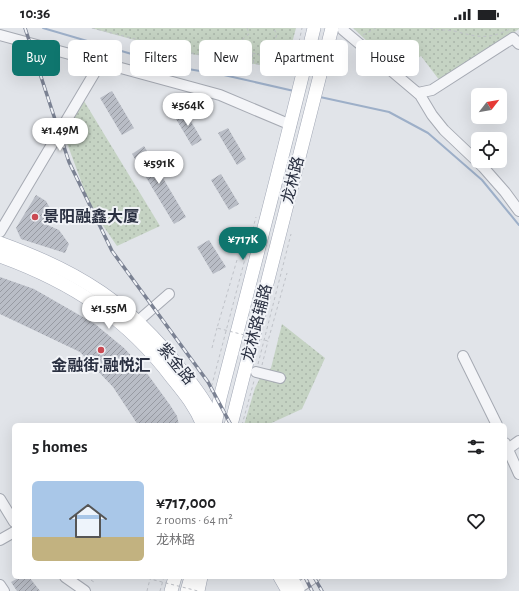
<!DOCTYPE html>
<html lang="en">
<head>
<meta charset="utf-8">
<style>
  :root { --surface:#fff; --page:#f2f2f2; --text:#202124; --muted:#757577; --line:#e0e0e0; --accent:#0f766e }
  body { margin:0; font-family:"Alegreya Sans","Noto Sans SC",sans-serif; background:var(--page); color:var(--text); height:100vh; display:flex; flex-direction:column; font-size:15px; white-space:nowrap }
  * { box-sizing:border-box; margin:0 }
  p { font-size:13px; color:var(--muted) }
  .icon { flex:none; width:22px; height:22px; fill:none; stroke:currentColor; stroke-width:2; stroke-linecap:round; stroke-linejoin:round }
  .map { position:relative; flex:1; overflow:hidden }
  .drawer { position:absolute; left:12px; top:395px; width:495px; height:156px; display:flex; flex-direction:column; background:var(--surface); border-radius:6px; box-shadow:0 4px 16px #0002 }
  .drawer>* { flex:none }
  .top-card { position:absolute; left:12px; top:12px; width:495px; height:36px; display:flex; gap:8px }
  .needle { width:26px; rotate:59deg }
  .tools { position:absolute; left:471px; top:60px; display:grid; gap:8px }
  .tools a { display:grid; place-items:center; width:36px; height:36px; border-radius:6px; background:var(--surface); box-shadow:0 4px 16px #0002; font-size:20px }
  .price { position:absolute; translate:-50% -34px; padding:0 9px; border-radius:14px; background:#fff; color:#222; font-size:13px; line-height:26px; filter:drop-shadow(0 1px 2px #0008) }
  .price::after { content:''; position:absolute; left:50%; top:24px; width:12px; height:9px; margin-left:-6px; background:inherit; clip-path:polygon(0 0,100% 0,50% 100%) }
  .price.active { background:var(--accent); color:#fff }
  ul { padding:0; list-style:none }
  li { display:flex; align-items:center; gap:12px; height:100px; padding:0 20px }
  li+li { border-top:1px solid var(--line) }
  li span { display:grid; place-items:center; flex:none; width:112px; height:80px; border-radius:6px; color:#555 }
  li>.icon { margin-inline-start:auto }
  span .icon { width:48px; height:48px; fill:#fffc; stroke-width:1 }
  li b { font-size:17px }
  h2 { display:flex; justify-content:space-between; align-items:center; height:48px; padding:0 20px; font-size:17px }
  .pill { padding:0 14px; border-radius:6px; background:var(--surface); box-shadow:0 4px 16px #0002; font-size:14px; line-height:36px }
  .pill.active { background:var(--accent); color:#fff }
  .status { display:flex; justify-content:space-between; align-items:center; height:28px; padding:0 20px; background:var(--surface); direction:ltr }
  .status svg { height:11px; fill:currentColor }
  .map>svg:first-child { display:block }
  .park { fill:url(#park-dots) }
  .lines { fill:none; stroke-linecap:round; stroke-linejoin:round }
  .stream { stroke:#9dafc8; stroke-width:2 }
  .building { fill:url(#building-hatch) }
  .minor-casing { stroke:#a6aab3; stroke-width:12 }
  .major-casing { stroke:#a1a7b5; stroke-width:14 }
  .path { stroke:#bfc2c8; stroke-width:1; stroke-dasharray:3 3; stroke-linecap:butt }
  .minor { stroke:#f4f5f8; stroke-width:10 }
  .major { stroke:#fff; stroke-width:13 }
  .rail-casing { stroke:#7b8293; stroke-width:3.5 }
  .rail { stroke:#f1f3f7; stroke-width:2; stroke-dasharray:6; stroke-linecap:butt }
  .path-bridge { stroke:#bfc2c8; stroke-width:1; stroke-dasharray:3 3; stroke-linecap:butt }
  .poi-dot { fill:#ca4a53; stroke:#f1f3f7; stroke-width:1.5 }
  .labels { text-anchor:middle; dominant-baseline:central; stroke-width:4; stroke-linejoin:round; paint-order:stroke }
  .street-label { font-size:16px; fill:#2a3041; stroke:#f1f3f7 }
  .poi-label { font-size:16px; font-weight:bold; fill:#2a3041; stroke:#f1f3f7; text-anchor:start }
</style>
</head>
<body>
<div class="status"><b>10:36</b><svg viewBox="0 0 49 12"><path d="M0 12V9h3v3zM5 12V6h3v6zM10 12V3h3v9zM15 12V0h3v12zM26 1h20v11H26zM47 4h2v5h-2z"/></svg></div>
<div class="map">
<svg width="519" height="563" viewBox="0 0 519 563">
  <defs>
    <pattern id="park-dots" width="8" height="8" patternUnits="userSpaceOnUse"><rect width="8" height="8" fill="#c5d3c3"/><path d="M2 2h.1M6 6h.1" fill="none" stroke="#a9b5a9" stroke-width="1.8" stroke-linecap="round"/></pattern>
    <pattern id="building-hatch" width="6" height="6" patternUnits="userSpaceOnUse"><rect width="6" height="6" fill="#b9bdc6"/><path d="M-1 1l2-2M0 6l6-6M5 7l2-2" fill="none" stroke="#979aa2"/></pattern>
  </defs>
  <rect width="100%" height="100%" fill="#e1e4e9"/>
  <g class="park">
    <polygon points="91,0 296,0 287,34 267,38 178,24"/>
    <polygon points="353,0 519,0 519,1 440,53 421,28 399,43"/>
    <polygon points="84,73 160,198 117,218 91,180 64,107"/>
    <polygon points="282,296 325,330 302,381 267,397 244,397 255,360 261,348 271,340"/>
  </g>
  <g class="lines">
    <g class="stream">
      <polyline points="43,0 176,39 224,47 294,63"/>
      <polyline points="320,69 389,84 428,105 482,152 519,197"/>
    </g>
  </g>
  <g class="building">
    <polygon points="112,63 134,100 122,107 100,70"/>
    <polygon points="183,80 202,112 192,118 173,86"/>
    <polygon points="228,100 246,131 237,137 218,105"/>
    <polygon points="144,118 186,189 174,196 132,126"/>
    <polygon points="221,146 239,176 229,182 211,152"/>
    <polygon points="36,167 46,173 51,182 45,196 59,202 69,216 65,225 21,211 16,200"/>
    <polygon points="209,212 226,239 213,246 197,219"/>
    <polygon points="0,249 34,261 95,296 124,320 146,344 170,377 177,388 179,397 138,397 113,359 80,324 0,286"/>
    <polygon points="20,549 29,549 40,563 17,563 11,554"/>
  </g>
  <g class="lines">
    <defs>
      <g id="minor">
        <polyline points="343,2 420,67 432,87 444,102 483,139 505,164 519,183"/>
        <polyline points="0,7 220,67 291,97"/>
        <polyline points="418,65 432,62 513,10 519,16"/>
        <polyline points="0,204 101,34"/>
        <polyline points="138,293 169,266"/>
        <polyline points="463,328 497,397"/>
        <polyline points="256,344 280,350"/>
        <polyline points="505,415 519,446"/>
        <polyline points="505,423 519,413"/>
        <polyline points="0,471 14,494"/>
        <polyline points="0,512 14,504"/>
        <polyline points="65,549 85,563"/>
        <polyline points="0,557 4,563"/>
        <polyline points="297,561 315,549"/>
      </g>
      <g id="major">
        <path d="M0,215C80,244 129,275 182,343C195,360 208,376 216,397"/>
        <path d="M0,228C72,254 127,290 173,351C186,367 195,378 203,397"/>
        <path d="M215,397L220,370C252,247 284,124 314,0"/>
        <polyline points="231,397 332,0"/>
        <polyline points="280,549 288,563"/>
        <polyline points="291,549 298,563"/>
        <polyline points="171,563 175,549"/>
        <polyline points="187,563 191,549"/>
        <polyline points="198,563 201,549"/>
      </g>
    </defs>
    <use href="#minor" class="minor-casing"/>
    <use href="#major" class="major-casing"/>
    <g class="path">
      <polyline points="92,0 191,25 270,38 289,37"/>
      <polyline points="247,0 249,6 237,16 238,21 263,28 266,28 267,19 275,12 277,6 273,0"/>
      <path d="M430,0C439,3 449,1 458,4C481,10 490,11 512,0"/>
      <polyline points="363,7 376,0"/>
      <polyline points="338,18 340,12"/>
      <polyline points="252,26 254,35"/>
      <polyline points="294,37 302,0"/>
      <polyline points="212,320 217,300"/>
      <polyline points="258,336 291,206"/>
      <polyline points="262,337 268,313"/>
      <polyline points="210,364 256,189"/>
      <polyline points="242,397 254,353"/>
      <polyline points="86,549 94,554"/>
      <polyline points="147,563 150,551"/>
      <polyline points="160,563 164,549"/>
    </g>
    <use href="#minor" class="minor"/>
    <use href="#major" class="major"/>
    <defs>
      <g id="rail">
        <polyline points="25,0 69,134 112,223 208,354 231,397"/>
        <polyline points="305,549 312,563"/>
        <polyline points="314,549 322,563"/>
      </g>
    </defs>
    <use href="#rail" class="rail-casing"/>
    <use href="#rail" class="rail"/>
    <g class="path-bridge">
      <polyline points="237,232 217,300 268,313 287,245"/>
      <polyline points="151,549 150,551 198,563"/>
    </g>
  </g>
  <g class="poi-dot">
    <circle cx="35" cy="189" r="4"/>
    <circle cx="101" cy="322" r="4"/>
  </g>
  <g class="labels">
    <g class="street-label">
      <text transform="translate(293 152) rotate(-76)">龙林路</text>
      <text transform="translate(257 295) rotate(-76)">龙林路辅路</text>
      <text transform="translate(176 336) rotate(51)">紫金路</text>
    </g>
    <g class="poi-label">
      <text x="43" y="189">景阳融鑫大厦</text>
      <text x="101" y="338" text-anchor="middle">金融街·融悦汇</text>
    </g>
  </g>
</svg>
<div class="tools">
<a><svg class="needle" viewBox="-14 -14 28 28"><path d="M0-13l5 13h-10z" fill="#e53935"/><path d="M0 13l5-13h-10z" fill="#757577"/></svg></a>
<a><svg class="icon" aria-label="locate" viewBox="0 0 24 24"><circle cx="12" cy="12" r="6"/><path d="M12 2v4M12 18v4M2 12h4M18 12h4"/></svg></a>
</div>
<b class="price" style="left:188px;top:99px">¥564K</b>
<b class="price" style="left:60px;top:124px">¥1.49M</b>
<b class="price" style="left:159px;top:157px">¥591K</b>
<b class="price active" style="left:243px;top:233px">¥717K</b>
<b class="price" style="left:109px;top:302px">¥1.55M</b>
<div class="top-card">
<a class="pill active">Buy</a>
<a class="pill">Rent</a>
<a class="pill">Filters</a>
<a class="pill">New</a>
<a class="pill">Apartment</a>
<a class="pill">House</a>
</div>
<section class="drawer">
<h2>5 homes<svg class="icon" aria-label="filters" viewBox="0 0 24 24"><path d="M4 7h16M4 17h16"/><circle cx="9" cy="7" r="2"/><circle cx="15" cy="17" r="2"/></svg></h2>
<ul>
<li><span style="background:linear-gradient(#a9c7e8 70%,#c2b280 0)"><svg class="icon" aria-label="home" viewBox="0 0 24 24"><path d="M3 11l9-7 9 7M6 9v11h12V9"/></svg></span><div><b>¥717,000</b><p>2 rooms · 64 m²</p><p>龙林路</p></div><svg class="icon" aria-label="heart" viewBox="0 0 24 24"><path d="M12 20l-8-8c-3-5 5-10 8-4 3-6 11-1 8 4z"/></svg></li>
</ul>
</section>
</div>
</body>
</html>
